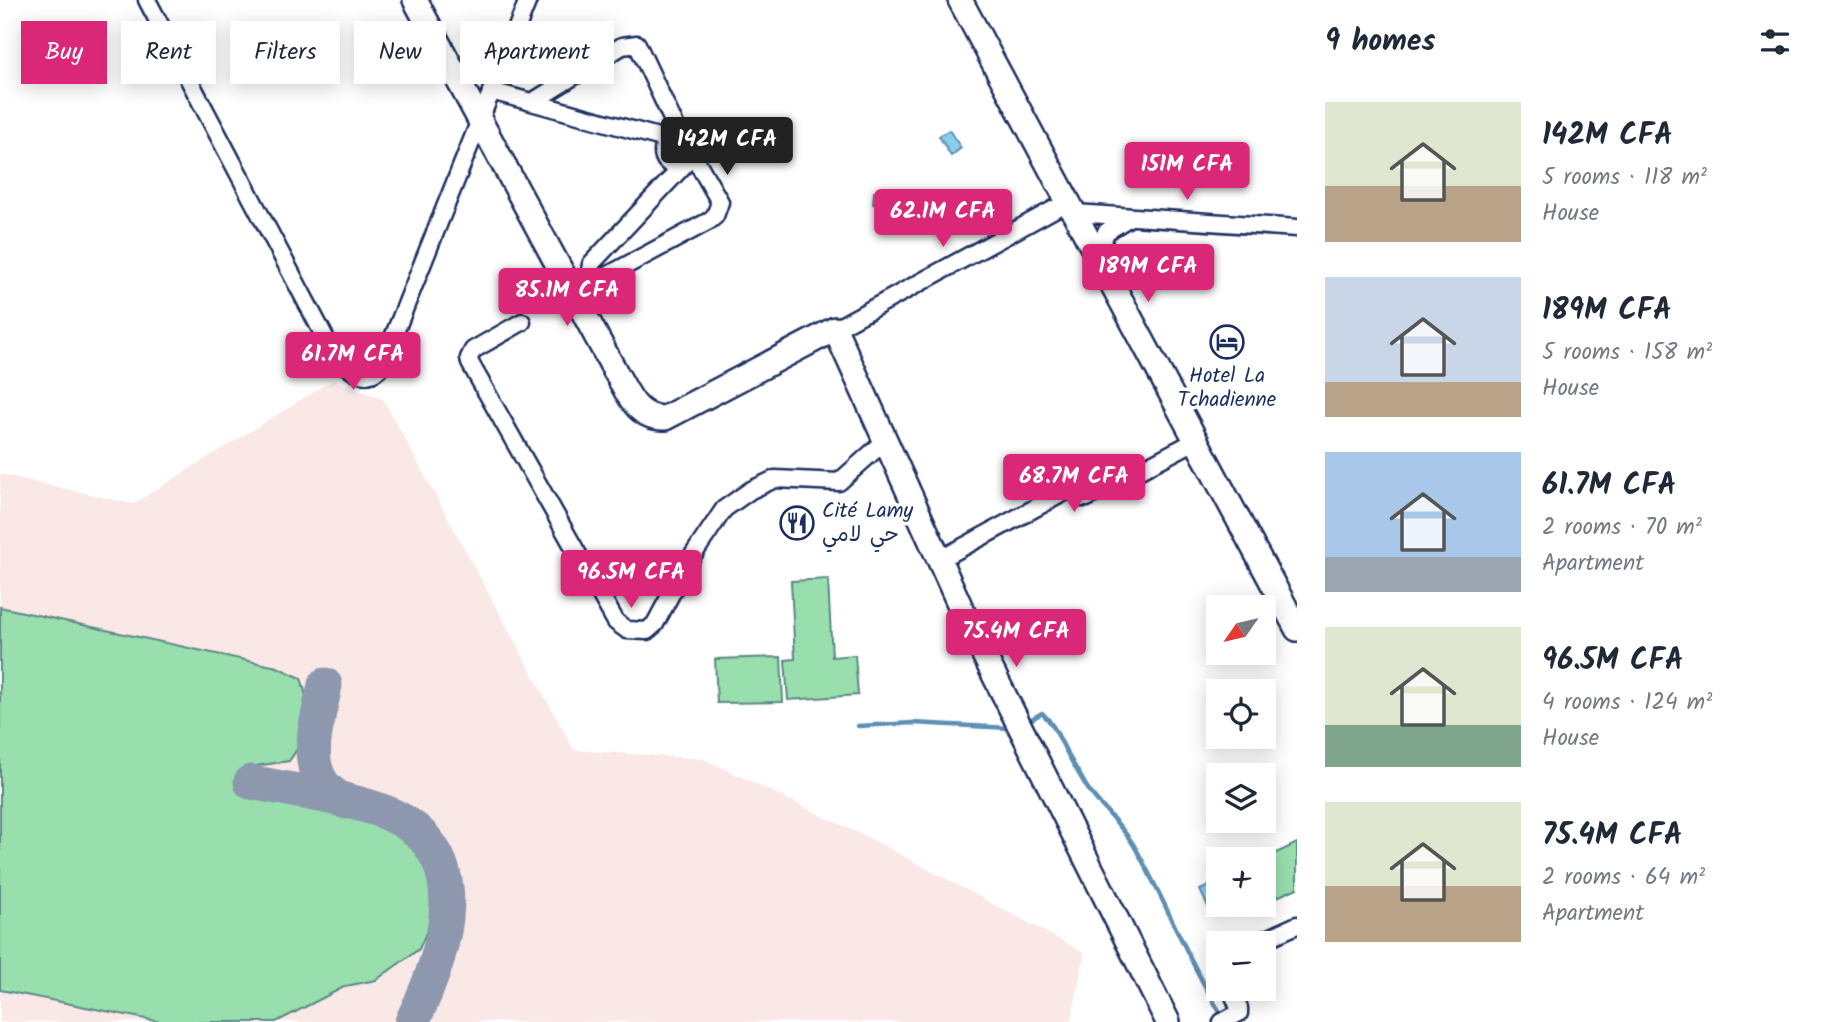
<!DOCTYPE html>
<html lang="en">
<head>
<meta charset="utf-8">
<style>
  :root { --surface:#fff; --page:#f6f6f7; --text:#1f2937; --muted:#747a83; --accent:#db2777 }
  body { margin:0; font-family:Kalam,"Playpen Sans Arabic",sans-serif; background:var(--page); color:var(--text); height:100vh; display:flex; flex-direction:column; font-size:26px; white-space:nowrap }
  * { box-sizing:border-box; margin:0 }
  p { font-size:23px; color:var(--muted) }
  .icon { flex:none; width:38px; height:38px; fill:none; stroke:currentColor; stroke-width:2; stroke-linecap:round; stroke-linejoin:round }
  .map { position:relative; flex:1; overflow:hidden }
  .panel { display:flex; flex-direction:column; background:var(--surface); width:525px }
  .panel>* { flex:none }
  .guide { position:absolute; left:21px; top:21px; width:665px; height:63px; display:flex; gap:14px }
  .needle { width:46px; rotate:236deg }
  .tools { position:absolute; left:1206px; top:595px; display:grid; gap:14px }
  .tools a { display:grid; place-items:center; width:70px; height:70px; border-radius:0px; background:var(--surface); box-shadow:0 4px 18px #0003; font-size:35px }
  .price { position:absolute; translate:-50% -60px; padding:0 16px; border-radius:7px; background:var(--accent); color:#fff; font-size:23px; line-height:46px; filter:drop-shadow(0 2px 4px #0008) }
  .price::after { content:''; position:absolute; left:50%; top:42px; width:21px; height:16px; margin-left:-10px; background:inherit; clip-path:polygon(0 0,100% 0,50% 100%) }
  .price.current { background:#222; color:#fff }
  ul { padding:0; list-style:none }
  li { display:flex; align-items:center; gap:21px; height:175px; padding:0 28px }
  li span { display:grid; place-items:center; flex:none; width:196px; height:140px; border-radius:0px; color:#555 }
  li>.icon { margin-inline-start:auto }
  span .icon { width:84px; height:84px; fill:#fffc; stroke-width:1 }
  li b { font-size:30px }
  h2 { display:flex; justify-content:space-between; align-items:center; height:84px; padding:0 28px; font-size:30px }
  .tag { padding:0 24px; border-radius:0px; background:var(--surface); box-shadow:0 4px 18px #0003; font-size:24px; line-height:63px }
  .tag.current { background:var(--accent); color:#fff }
  main { display:flex; flex:1; min-height:0 }
  .map>svg:first-child { display:block }
  .built { fill:#fae8e7 }
  .green { fill:#98dfad; stroke:#5a8786; stroke-width:2 }
  .water { fill:#89cdeb; stroke:#5d8eb3; stroke-width:2 }
  .lines { fill:none; stroke-linecap:round; stroke-linejoin:round }
  .stream { stroke:#5d8eb3; stroke-width:4.5 }
  .taxiway { stroke:#8d97ae; stroke-width:35 }
  .street-casing { stroke:#1b2f5e; stroke-width:21 }
  .secondary-casing { stroke:#1b2f5e; stroke-width:28 }
  .street { stroke:#fff; stroke-width:16 }
  .secondary { stroke:#fff; stroke-width:23 }
  .labels { text-anchor:middle; dominant-baseline:central; stroke-width:7; stroke-linejoin:round; paint-order:stroke }
  .poi-label { font-size:21px; fill:#1b2f5e; stroke:#fff }
</style>
</head>
<body>
<main>
<div class="map">
<svg width="1297" height="1022" viewBox="0 0 1297 1022">
  <rect width="100%" height="100%" fill="#fff"/>
  <filter id="ink" filterUnits="userSpaceOnUse"><feTurbulence type="fractalNoise" baseFrequency=".0143" numOctaves="2"/><feDisplacementMap in="SourceGraphic" scale="14" xChannelSelector="R" yChannelSelector="G"/><feConvolveMatrix kernelMatrix="1 2 1 2 8 2 1 2 1" color-interpolation-filters="sRGB"/></filter>
  <g filter="url(#ink)">
    <polygon class="built" points="333,380 383,399 574,750 704,759 875,841 1085,953 1071,1022 0,1022 0,474 133,504"/>
    <g class="green">
      <polygon points="828,579 832,657 855,655 858,695 788,700 785,660 795,659 791,581"/>
      <path d="M0,607L277,667L301,678C313,715 312,730 289,761L256,766L247,794L356,817L399,835L428,863L437,908L419,949L376,980L346,986L276,1022H161L0,990Z"/>
      <polygon points="781,657 783,702 717,703 715,659"/>
      <polygon points="1297,843 1297,888 1273,899 1264,877 1264,859"/>
    </g>
    <g class="water">
      <polygon points="949,130 961,148 951,156 939,136"/>
      <polygon points="874,192 896,194 895,206 873,204"/>
      <polygon points="1218,882 1218,905 1209,909 1200,890"/>
    </g>
    <g class="lines">
      <g class="stream">
        <path d="M1030,720L1042,713C1054,724 1059,738 1067,753C1073,764 1080,775 1086,786C1101,809 1123,825 1136,849C1167,904 1189,963 1223,1017"/>
        <polyline points="858,726 913,723 1010,728"/>
      </g>
      <g class="taxiway">
        <path d="M325,685C317,728 295,778 346,802"/>
        <path d="M251,782C293,791 347,797 387,813C480,852 445,954 412,1022"/>
      </g>
      <defs>
        <g id="street">
          <path d="M147,0L329,345C340,362 364,390 382,365L528,0"/>
          <polyline points="491,91 669,140"/>
          <polyline points="534,101 622,46 637,44 681,138"/>
          <circle cx="677" cy="152" r="14"/>
          <polyline points="685,164 591,264 590,271 598,278 603,278 709,221 715,216 720,202 692,153"/>
          <polyline points="1075,213 1297,228"/>
          <polyline points="1098,255 1106,232 1130,217"/>
          <polyline points="522,322 473,350 469,358 470,363 616,622 627,630 647,631 655,624 687,564 724,509 751,490 775,479 839,482 885,441"/>
          <polyline points="835,329 1069,201"/>
          <polyline points="939,560 1074,487 1082,498 1087,498 1195,441"/>
          <polyline points="1257,943 1297,925"/>
          <polyline points="1222,1022 1239,1013 1239,1008 1231,989"/>
        </g>
        <g id="secondary">
          <path d="M415,0L615,371C628,393 636,419 665,418L835,329L966,619L1168,1022"/>
          <polyline points="960,0 1297,629"/>
        </g>
      </defs>
      <use href="#street" class="street-casing"/>
      <use href="#secondary" class="secondary-casing"/>
      <use href="#street" class="street"/>
      <use href="#secondary" class="secondary"/>
    </g>
  </g>
  <defs>
    <symbol id="hotel-ring" viewBox="-11 -11 22 22"><circle r="9.5" fill="#fff" stroke="#1b2f5e" stroke-width="1.5"/><path d="M-6-4.5h1.5V1H6V5H4.5V3h-9V5H-6ZM-4 0a1.8 1.8 0 1 1 3.6 0ZM.5 0V-2.5h3Q6-2.5 6 0Z" fill="#1b2f5e"/></symbol>
    <symbol id="restaurant-ring" viewBox="-11 -11 22 22"><circle r="9.5" fill="#fff" stroke="#1b2f5e" stroke-width="1.5"/><path d="M-5-6h1v4h1v-4h1v4h1v-4h1v5L-1.5 .5V6h-2V.5L-5-1ZM5-6V6H3V1.5H1.5Q1.5-4 5-6Z" fill="#1b2f5e"/></symbol>
  </defs>
  <g fill-rule="evenodd">
    <use href="#hotel-ring" x="1208" y="323" width="38" height="38"/>
    <use href="#restaurant-ring" x="778" y="504" width="38" height="38"/>
  </g>
  <g class="labels">
    <g class="poi-label">
      <text x="1227" y="376">Hotel La<tspan x="1227" dy="24">Tchadienne</tspan></text>
      <text x="822" y="511" text-anchor="start">Cité Lamy<tspan x="822" dy="24">حي لامي</tspan></text>
    </g>
  </g>
</svg>
<div class="tools">
<a><svg class="needle" viewBox="-14 -14 28 28"><path d="M0-13l5 13h-10z" fill="#e53935"/><path d="M0 13l5-13h-10z" fill="#747a83"/></svg></a>
<a><svg class="icon" aria-label="locate" viewBox="0 0 24 24"><circle cx="12" cy="12" r="6"/><path d="M12 2v4M12 18v4M2 12h4M18 12h4"/></svg></a>
<a><svg class="icon" aria-label="layers" viewBox="0 0 24 24"><path d="M12 4l9 5-9 5-9-5zM3 14l9 5 9-5"/></svg></a>
<a>+</a>
<a>−</a>
</div>
<b class="price current" style="left:727px;top:177px">142M CFA</b>
<b class="price" style="left:1187px;top:202px">151M CFA</b>
<b class="price" style="left:943px;top:249px">62.1M CFA</b>
<b class="price" style="left:1148px;top:304px">189M CFA</b>
<b class="price" style="left:567px;top:328px">85.1M CFA</b>
<b class="price" style="left:353px;top:392px">61.7M CFA</b>
<b class="price" style="left:1074px;top:514px">68.7M CFA</b>
<b class="price" style="left:631px;top:610px">96.5M CFA</b>
<b class="price" style="left:1016px;top:669px">75.4M CFA</b>
<div class="guide">
<a class="tag current">Buy</a>
<a class="tag">Rent</a>
<a class="tag">Filters</a>
<a class="tag">New</a>
<a class="tag">Apartment</a>
</div>
</div>
<section class="panel">
<h2>9 homes<svg class="icon" aria-label="filters" viewBox="0 0 24 24"><path d="M4 7h16M4 17h16"/><circle cx="9" cy="7" r="2"/><circle cx="15" cy="17" r="2"/></svg></h2>
<ul>
<li><span style="background:linear-gradient(#dfe7d0 60%,#b9a48a 0)"><svg class="icon" aria-label="home" viewBox="0 0 24 24"><path d="M3 11l9-7 9 7M6 9v11h12V9"/></svg></span><div><b>142M CFA</b><p>5 rooms · 118 m²</p><p>House</p></div></li>
<li><span style="background:linear-gradient(#c9d6e8 75%,#b9a48a 0)"><svg class="icon" aria-label="home" viewBox="0 0 24 24"><path d="M3 11l9-7 9 7M6 9v11h12V9"/></svg></span><div><b>189M CFA</b><p>5 rooms · 158 m²</p><p>House</p></div></li>
<li><span style="background:linear-gradient(#a9c7e8 75%,#9aa5b1 0)"><svg class="icon" aria-label="home" viewBox="0 0 24 24"><path d="M3 11l9-7 9 7M6 9v11h12V9"/></svg></span><div><b>61.7M CFA</b><p>2 rooms · 70 m²</p><p>Apartment</p></div></li>
<li><span style="background:linear-gradient(#dfe7d0 70%,#7fa58c 0)"><svg class="icon" aria-label="home" viewBox="0 0 24 24"><path d="M3 11l9-7 9 7M6 9v11h12V9"/></svg></span><div><b>96.5M CFA</b><p>4 rooms · 124 m²</p><p>House</p></div></li>
<li><span style="background:linear-gradient(#dfe7d0 60%,#b9a48a 0)"><svg class="icon" aria-label="home" viewBox="0 0 24 24"><path d="M3 11l9-7 9 7M6 9v11h12V9"/></svg></span><div><b>75.4M CFA</b><p>2 rooms · 64 m²</p><p>Apartment</p></div></li>
</ul>
</section>
</main>
</body>
</html>
